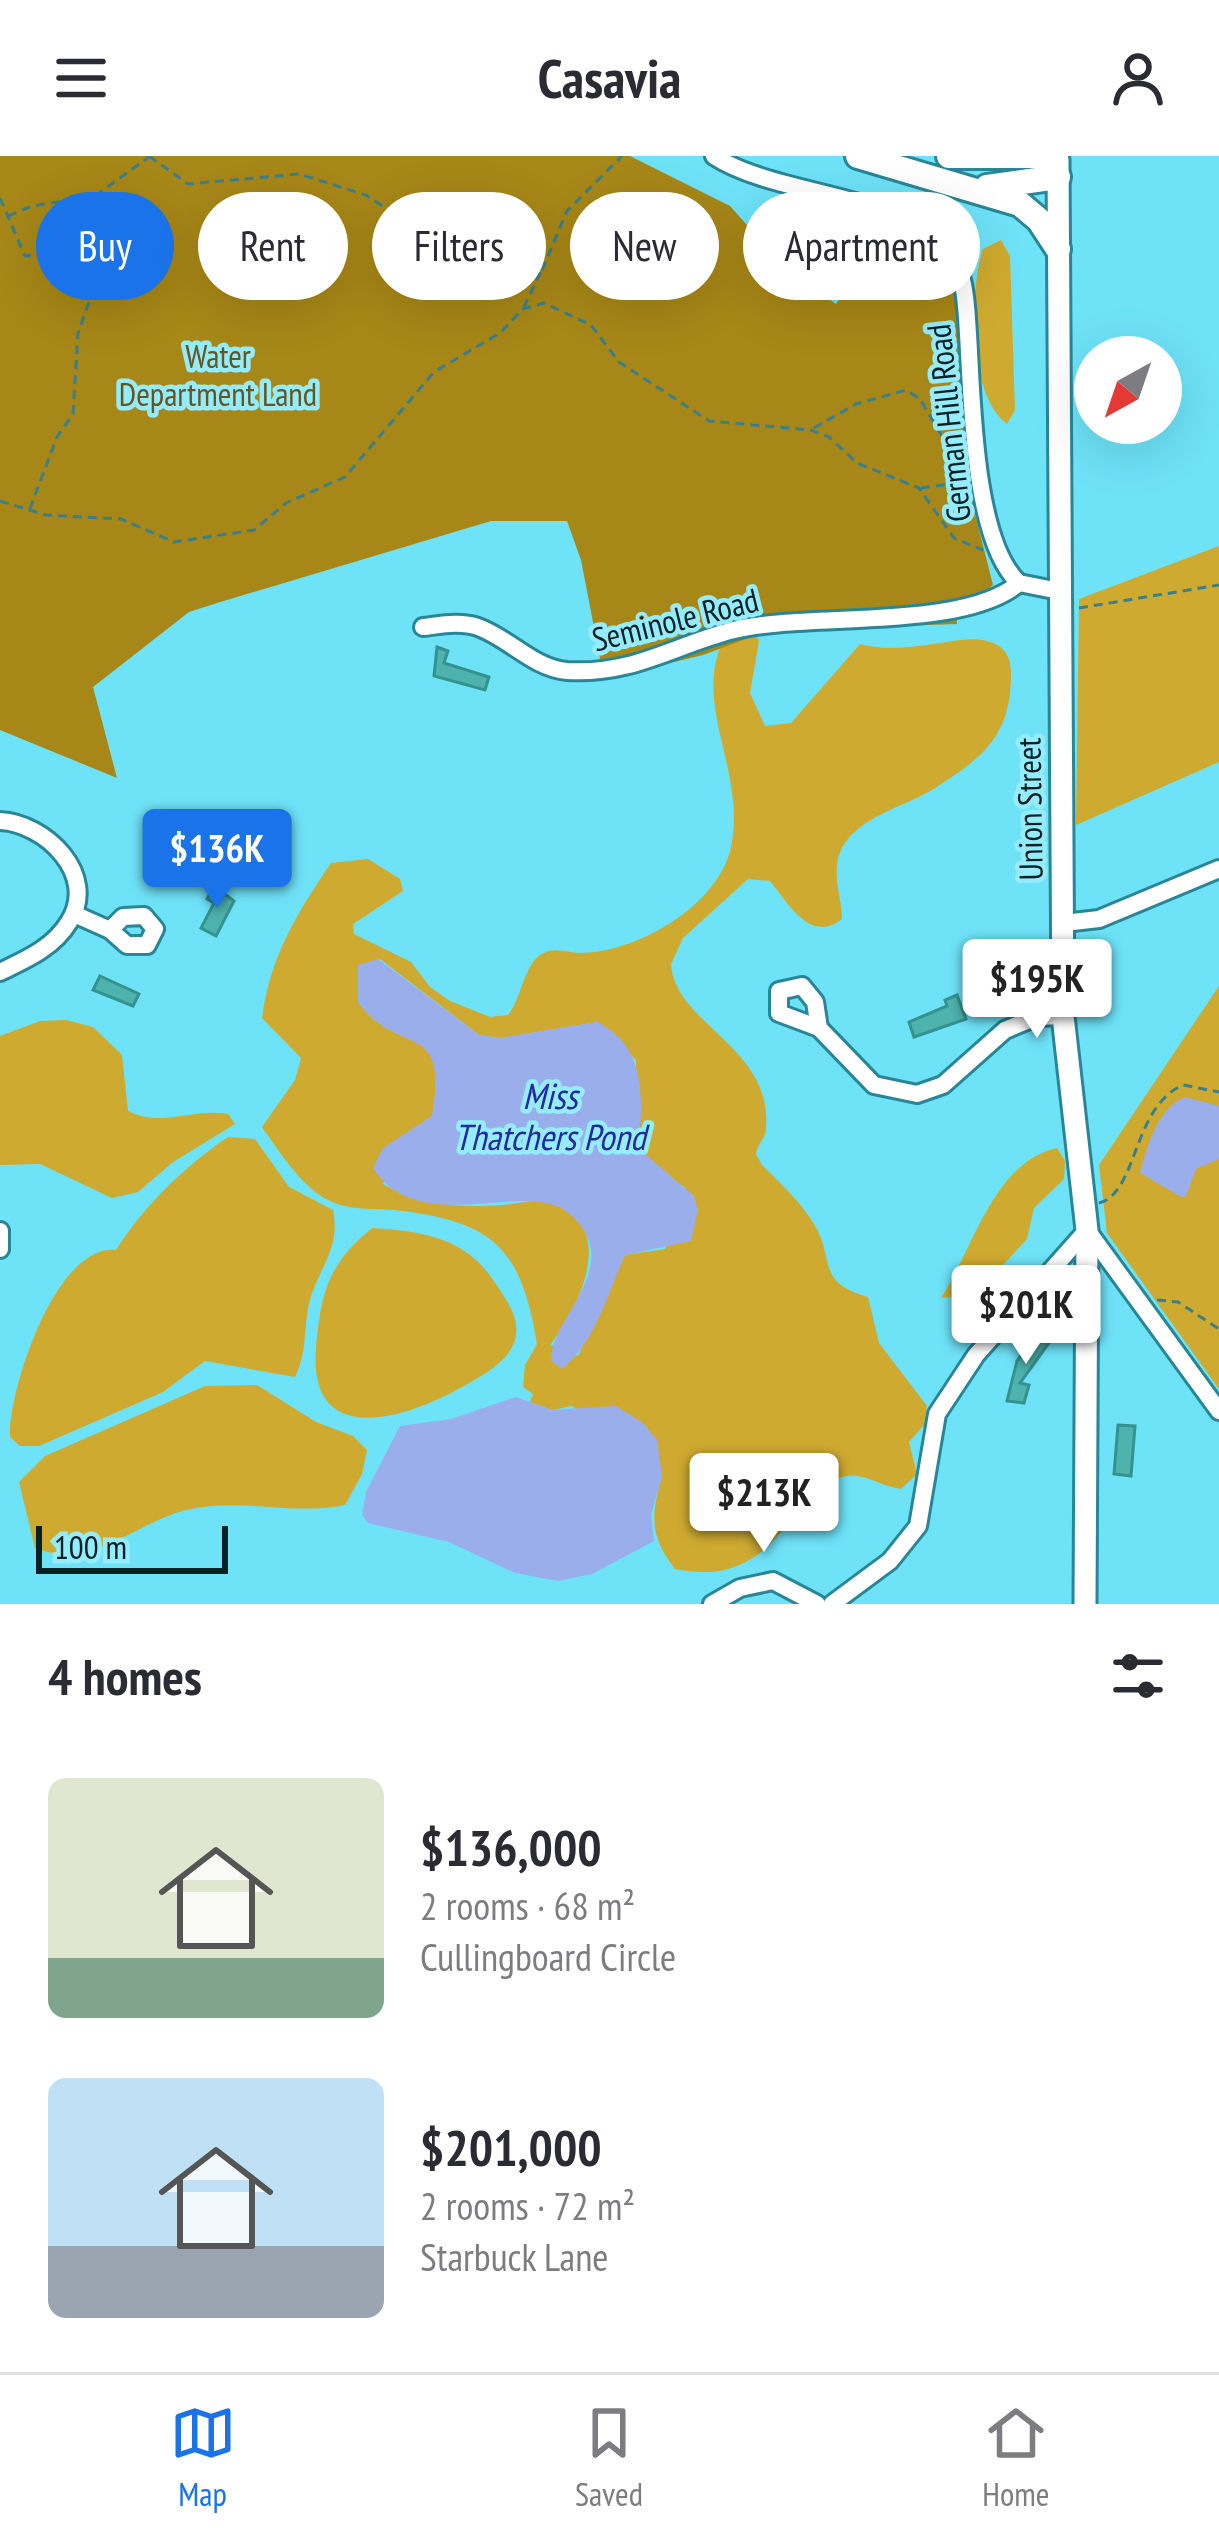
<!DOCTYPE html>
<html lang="en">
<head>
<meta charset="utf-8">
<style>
  :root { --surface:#fff; --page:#f7f7f7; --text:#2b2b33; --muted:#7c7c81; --line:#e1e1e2; --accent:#1a73e8 }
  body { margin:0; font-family:"PT Sans Narrow",sans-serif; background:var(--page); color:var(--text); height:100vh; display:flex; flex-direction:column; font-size:45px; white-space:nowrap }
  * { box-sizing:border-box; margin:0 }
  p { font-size:39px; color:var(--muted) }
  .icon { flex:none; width:66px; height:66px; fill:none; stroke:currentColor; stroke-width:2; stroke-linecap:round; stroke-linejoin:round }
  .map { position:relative; height:1448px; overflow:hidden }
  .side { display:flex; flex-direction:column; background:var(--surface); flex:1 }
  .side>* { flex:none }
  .guide { position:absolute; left:36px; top:36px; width:1149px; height:108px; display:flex; gap:24px }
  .needle { width:78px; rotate:220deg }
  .fabs { position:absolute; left:1074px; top:180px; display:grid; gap:24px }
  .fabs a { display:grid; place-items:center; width:108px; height:108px; border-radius:50%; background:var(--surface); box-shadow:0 12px 48px #0002; font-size:60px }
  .scale { position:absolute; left:36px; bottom:30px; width:192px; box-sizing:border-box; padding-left:12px; border:6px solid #062125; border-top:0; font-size:33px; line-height:42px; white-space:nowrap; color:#062125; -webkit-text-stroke:9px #94ecfc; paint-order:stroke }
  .price { position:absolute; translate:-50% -102px; padding:0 27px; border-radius:12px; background:#fff; color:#222; font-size:39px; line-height:78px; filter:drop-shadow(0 3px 6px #0008) }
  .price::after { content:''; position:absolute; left:50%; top:72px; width:36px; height:27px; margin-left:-18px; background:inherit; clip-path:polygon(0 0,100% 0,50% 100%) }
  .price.active { background:var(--accent); color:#fff }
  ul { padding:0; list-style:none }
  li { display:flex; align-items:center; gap:36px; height:300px; padding:0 48px }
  li span { display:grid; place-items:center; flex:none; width:336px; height:240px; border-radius:18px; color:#555 }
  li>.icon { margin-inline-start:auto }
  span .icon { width:144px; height:144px; fill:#fffc; stroke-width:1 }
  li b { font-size:51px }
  h2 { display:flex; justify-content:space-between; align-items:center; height:144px; padding:0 48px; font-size:51px }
  .chip { padding:0 42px; border-radius:54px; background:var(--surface); box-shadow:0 12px 48px #0002; font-size:42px; line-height:108px }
  .chip.active { background:var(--accent); color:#fff }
  header { display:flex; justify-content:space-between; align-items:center; height:156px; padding:0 48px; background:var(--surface); font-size:54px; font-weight:700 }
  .dock { display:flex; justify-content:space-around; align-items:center; height:168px; border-top:3px solid var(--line); background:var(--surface); font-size:33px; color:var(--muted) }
  .dock a { display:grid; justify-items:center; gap:6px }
  .dock .active { color:var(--accent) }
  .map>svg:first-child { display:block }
  .green { fill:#cfaa30; fill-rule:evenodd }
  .forest { fill:#a78717 }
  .water { fill:#9baeec }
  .building { fill:#4eb2ad; stroke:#35938f; stroke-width:3 }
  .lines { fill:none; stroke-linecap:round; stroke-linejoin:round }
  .minor-casing { stroke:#298696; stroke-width:22 }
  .major-casing { stroke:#298696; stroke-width:27 }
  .highway-casing { stroke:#298696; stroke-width:30 }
  .path { stroke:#39808c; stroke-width:3; stroke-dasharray:9 6; stroke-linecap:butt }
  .minor { stroke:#fff; stroke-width:16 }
  .major { stroke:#fff; stroke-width:21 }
  .highway { stroke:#fff; stroke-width:24 }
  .labels { text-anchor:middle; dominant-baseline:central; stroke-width:9; stroke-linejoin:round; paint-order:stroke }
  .park-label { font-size:33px; fill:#665521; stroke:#94ecfc }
  .street-label { font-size:33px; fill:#062125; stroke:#94ecfc }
  .water-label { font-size:36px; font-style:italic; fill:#242aa0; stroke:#94ecfc }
</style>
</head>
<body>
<header><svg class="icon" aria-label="menu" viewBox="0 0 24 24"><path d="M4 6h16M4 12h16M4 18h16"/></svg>Casavia<svg class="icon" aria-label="person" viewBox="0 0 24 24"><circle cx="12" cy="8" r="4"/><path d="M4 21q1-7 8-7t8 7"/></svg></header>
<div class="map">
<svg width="1219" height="1448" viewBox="0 0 1219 1448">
  <rect width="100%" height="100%" fill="#6ee2f7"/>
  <g class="green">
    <path d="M1001,84L1010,100L1015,254L1007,268C968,240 969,135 983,93Z"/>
    <polygon points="1219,390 1219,606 1076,669 1079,443"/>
    <path d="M755,477L759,485L750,537L765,570L791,567L860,488C906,501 961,477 987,485C1005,490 1011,500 1011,518C1011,579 985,600 935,632C906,651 852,661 839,699C832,721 842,742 842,763C810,788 789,748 770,725L748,723L683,782L671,808C675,869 773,890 766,973C765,983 758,987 756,998L762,1009C781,1028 800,1045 814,1068C836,1105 815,1126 868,1141L879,1187L927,1250L924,1269L909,1286L917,1318L901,1333C883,1331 863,1317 847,1320C788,1329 783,1435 675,1413C649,1379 651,1360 662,1320L572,1250L552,1254L530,1246L533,1238L523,1231L525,1209L537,1188C521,1090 492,1065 394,1054C372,1052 351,1055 330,1045C303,1033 279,995 262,971L295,924L301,902L262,862C270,801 297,757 331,707L368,703L400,723L403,735L353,768L354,778L411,806L430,831L450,845L490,861L508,859C522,843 524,805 544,797C556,791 568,797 580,797C637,797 719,749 731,691C746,617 696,555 720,492ZM380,803L479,879L501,882L597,866L636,904L638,991L663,1018L686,1032L665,1093L625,1099L578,1200L550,1189C579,1152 621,1067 549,1046C537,1043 516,1048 502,1049C461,1052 419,1049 383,1028L408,977L432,960C450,860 399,903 358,846L359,809Z"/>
    <polygon points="1219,830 1219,1233 1107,1077 1099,1009"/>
    <path d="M66,864L93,871L122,899L128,955C162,972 192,952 228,958L235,968L173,1006L138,1036L112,1042L40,1008L0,1009V880L40,865Z"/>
    <path d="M228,981L255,983L289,1031L333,1054C340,1089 324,1105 312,1137C302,1166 309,1193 295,1221L205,1205L163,1236L39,1290H20L10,1281C8,1235 56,1087 116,1094C143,1051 185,1010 228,981Z"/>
    <path d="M1057,992L1065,1005L1064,1023L1034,1052L1027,1083L976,1138L941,1142C973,1094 993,1006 1057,992Z"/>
    <path d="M372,1072C420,1075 465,1081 493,1124C506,1143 525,1167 512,1191C504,1208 478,1222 462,1231C407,1262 308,1295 316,1192C321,1136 328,1108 372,1072Z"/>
    <path d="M257,1229L316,1266L353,1280L367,1294L362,1318L345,1349C292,1360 243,1341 186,1354C134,1367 91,1415 35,1392L19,1326L45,1300L205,1230Z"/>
  </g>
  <path class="forest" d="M0,0H630L730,50L786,113L836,148L886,70C920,82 942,96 954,132L974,354L993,429L974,446L955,444L957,468L770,474L703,499L604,523L581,404L567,365H491L217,447L189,456L93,531L117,622L0,574Z"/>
  <g class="water">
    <path d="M378,803L479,879L501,882L597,866C646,889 644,944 638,992L694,1040L698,1054L691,1085L625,1099C607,1139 596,1185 562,1213L551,1205C550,1161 626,1111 572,1060C528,1018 421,1086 373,1012L383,992L432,960C450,861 399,903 358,846V809Z"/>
    <path d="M1185,941L1219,950V1003L1196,1013L1186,1040L1181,1041L1140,1017C1148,989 1156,954 1185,941Z"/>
    <polygon points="516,1241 552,1254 616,1250 643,1267 657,1284 662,1320 651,1359 654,1385 592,1418 558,1425 515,1417 449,1386 368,1367 362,1359 366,1336 400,1270 451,1263"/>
  </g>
  <g class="building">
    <polygon points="437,491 448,495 444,507 489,521 485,534 434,520"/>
    <polygon points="214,730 234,745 216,780 201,772 214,747 207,743"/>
    <polygon points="100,820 139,838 133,850 93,834"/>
    <polygon points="957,839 966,863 914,881 909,866 947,850 945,844"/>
    <polygon points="1038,1175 1051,1184 1020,1227 1029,1229 1024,1247 1007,1245 1017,1205"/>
    <polygon points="1118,1269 1135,1270 1131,1320 1114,1318"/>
  </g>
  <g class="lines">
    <defs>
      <g id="minor">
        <path d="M714,0C773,39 904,40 946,90C966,115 966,148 968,178C972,241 973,385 1019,427L1059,435"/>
        <path d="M423,471C441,469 460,465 478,471C509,482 533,512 567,515C634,519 674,489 734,474C806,456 963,475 1019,427"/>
        <path d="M0,665C45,667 99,719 69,766C53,792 27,803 0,816"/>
        <polyline points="74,758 110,774"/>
        <polygon points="144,760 155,773 147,789 127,789 110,774 123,761"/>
        <polyline points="1064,767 1099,763 1219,713"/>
        <polyline points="819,872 815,846 802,830 779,835 779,857 819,872 874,929 917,938 943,929 1005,874 1036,861 1063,860"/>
        <polyline points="0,1075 0,1093"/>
        <polyline points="712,1448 740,1432 773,1425 817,1448"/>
        <polyline points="832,1448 890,1405 918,1370 937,1258 976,1199 1087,1074 1219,1255"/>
      </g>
      <polyline id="major" points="1058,4 1063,860 1087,1074 1085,1448"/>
      <g id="highway">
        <polyline points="858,0 1020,48 1039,64 1058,93"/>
        <polyline points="949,0 1051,0"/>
        <polyline points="987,31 1058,21"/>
      </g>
    </defs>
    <use href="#minor" class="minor-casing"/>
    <use href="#major" class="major-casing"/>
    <use href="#highway" class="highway-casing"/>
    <g class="path">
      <polyline points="149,0 188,28 299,18 366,39 406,66 426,65 491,80 504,75 526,93 541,115 524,151"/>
      <polyline points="0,42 25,100 54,96 96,127 78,177 73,258 57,281 29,355"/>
      <polyline points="8,60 32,50 95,40 149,1"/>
      <polyline points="542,114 567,55 622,0"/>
      <polyline points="814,272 856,248 906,234 920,243 946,287 959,290"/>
      <polyline points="921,332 964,326"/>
      <polyline points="0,345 46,359 121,363 174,386 254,374 286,347 345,321 434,216 500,177 523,153 544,147 591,169 619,206 709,265 811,274 829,281 857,307 919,332 954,382 983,394"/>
      <polyline points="1079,452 1219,429"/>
      <path d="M1099,1047C1138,1037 1132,951 1183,929L1219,936"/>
      <polyline points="1157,1144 1178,1146 1219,1173"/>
    </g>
    <use href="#minor" class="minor"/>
    <use href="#major" class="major"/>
    <use href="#highway" class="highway"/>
  </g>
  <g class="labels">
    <g class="park-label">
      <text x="218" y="199">Water<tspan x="218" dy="38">Department Land</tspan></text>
    </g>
    <g class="street-label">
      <text transform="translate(948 267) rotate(-96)">German Hill Road</text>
      <text transform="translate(675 463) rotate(-14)">Seminole Road</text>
      <text transform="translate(1029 653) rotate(-91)">Union Street</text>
    </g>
    <g class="water-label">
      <text x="550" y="939">Miss<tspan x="550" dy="41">Thatchers Pond</tspan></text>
    </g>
  </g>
</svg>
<div class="fabs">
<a><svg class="needle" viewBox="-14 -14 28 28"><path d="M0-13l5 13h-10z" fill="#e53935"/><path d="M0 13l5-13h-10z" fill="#7c7c81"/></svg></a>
</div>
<div class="scale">100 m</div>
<b class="price active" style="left:217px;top:755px">$136K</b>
<b class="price" style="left:1037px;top:885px">$195K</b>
<b class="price" style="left:1026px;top:1211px">$201K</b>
<b class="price" style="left:764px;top:1399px">$213K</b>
<div class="guide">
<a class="chip active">Buy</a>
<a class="chip">Rent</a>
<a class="chip">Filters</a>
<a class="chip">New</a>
<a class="chip">Apartment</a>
</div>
</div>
<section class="side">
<h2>4 homes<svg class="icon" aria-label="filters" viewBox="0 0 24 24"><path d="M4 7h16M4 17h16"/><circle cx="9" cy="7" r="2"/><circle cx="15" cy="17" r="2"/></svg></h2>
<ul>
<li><span style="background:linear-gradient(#dfe7d0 75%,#7fa58c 0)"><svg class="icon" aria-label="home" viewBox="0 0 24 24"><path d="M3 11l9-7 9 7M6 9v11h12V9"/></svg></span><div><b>$136,000</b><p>2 rooms · 68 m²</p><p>Cullingboard Circle</p></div></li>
<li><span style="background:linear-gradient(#bfe0f5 70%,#9aa5b1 0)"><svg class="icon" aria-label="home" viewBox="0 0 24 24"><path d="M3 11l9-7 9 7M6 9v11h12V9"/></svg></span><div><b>$201,000</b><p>2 rooms · 72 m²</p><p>Starbuck Lane</p></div></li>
</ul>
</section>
<nav class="dock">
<a class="active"><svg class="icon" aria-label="map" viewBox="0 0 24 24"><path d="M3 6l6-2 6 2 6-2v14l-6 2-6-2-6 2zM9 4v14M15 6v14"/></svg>Map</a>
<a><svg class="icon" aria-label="saved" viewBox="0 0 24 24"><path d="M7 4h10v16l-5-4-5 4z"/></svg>Saved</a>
<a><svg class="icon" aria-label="home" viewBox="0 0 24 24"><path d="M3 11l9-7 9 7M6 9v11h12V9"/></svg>Home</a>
</nav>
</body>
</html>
